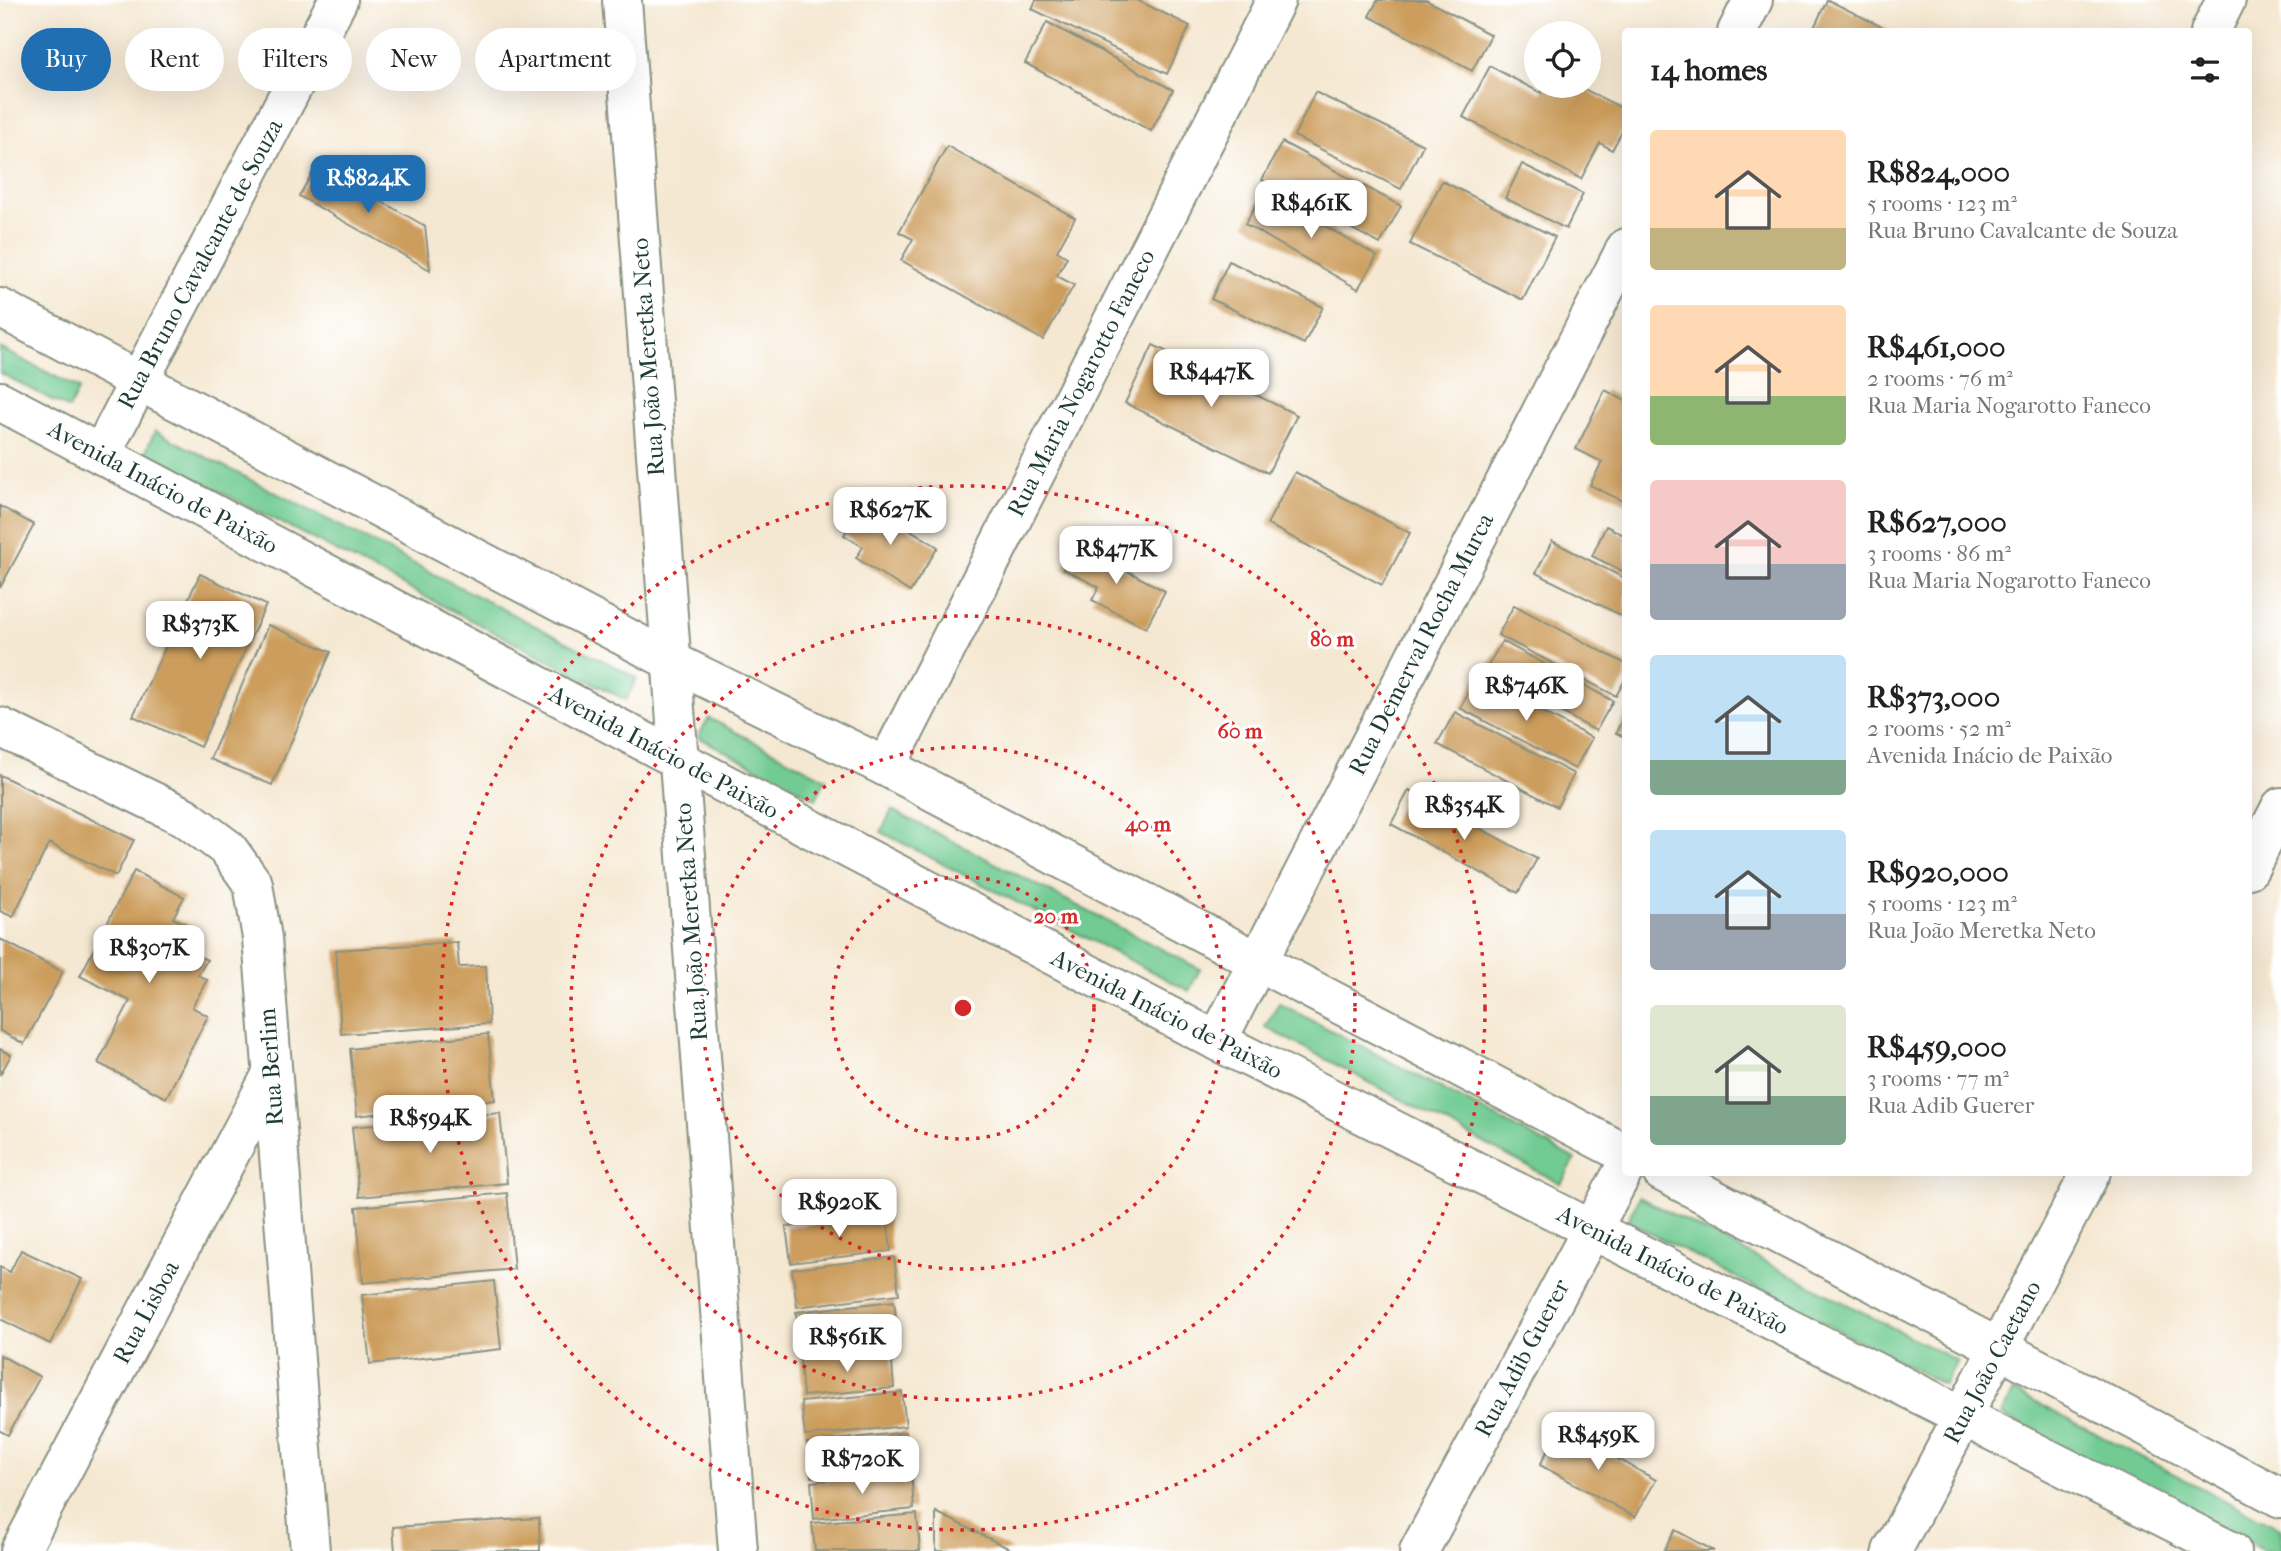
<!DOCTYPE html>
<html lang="en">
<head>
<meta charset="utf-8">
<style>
  :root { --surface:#fff; --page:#f6f6f6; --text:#222; --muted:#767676; --accent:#1f6fb2 }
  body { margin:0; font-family:"IM FELL French Canon",serif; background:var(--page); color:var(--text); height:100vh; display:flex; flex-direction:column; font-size:26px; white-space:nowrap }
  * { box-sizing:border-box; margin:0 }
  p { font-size:23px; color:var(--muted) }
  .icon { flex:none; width:38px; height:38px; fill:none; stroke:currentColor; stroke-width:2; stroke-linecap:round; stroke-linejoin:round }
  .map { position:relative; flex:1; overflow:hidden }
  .side { position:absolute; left:1622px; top:28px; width:630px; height:1148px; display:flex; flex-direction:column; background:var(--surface); border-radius:7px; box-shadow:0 7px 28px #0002 }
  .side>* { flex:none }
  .hud { position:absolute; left:21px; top:28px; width:665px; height:63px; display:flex; gap:14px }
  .tools { position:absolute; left:1524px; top:21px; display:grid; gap:14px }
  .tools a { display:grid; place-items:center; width:77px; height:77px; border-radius:50%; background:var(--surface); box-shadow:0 7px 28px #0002; font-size:35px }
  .price { position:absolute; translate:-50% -60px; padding:0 16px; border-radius:14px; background:#fff; color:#222; font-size:23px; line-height:46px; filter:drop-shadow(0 2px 4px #0008) }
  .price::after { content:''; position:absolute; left:50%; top:42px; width:21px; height:16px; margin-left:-10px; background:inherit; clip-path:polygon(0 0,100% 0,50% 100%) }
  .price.current { background:var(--accent); color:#fff }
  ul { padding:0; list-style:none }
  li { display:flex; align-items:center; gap:21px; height:175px; padding:0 28px }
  li span { display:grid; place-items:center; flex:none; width:196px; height:140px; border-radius:7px; color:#555 }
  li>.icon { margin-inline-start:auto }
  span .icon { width:84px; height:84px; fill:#fffc; stroke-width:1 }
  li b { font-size:30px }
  h2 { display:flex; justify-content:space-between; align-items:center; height:84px; padding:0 28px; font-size:30px }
  .pill { padding:0 24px; border-radius:32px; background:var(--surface); box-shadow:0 7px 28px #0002; font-size:24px; line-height:63px }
  .pill.current { background:var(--accent); color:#fff }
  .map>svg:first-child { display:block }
  .green { fill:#71cb92; stroke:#488463; stroke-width:2 }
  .building { fill:#cc9d5c }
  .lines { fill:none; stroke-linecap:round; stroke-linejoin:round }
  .minor-casing { stroke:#8a9283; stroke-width:42 }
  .minor { stroke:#fff; stroke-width:38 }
  .ring { fill:none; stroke:#d62828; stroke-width:3.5; stroke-dasharray:3.5 7 }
  .labels { text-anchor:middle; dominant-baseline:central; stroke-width:6; stroke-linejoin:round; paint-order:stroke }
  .street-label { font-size:24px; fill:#1f3d34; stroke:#fff }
  .centre { fill:#d62828; stroke:#fff; stroke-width:3.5 }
  .ring-label { font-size:21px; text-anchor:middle; font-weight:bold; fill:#d62828; stroke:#fff; stroke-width:6; stroke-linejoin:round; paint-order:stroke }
</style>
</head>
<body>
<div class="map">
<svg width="2281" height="1551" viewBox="0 0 2281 1551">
  <rect width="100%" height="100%" fill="#fff"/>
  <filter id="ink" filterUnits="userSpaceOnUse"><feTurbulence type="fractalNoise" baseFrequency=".0143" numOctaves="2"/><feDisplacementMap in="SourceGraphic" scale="14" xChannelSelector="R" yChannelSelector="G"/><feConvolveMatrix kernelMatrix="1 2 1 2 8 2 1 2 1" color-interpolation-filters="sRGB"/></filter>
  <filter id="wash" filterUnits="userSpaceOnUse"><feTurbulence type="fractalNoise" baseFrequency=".00686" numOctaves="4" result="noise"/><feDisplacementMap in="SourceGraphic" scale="28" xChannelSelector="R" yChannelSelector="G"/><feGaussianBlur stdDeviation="1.57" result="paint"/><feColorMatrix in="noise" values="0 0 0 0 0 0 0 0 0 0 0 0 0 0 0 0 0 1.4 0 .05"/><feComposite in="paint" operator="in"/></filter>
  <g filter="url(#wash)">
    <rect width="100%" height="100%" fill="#f5e8d2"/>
    <g class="green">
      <polygon points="0,348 79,389 69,409 0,373"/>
      <polygon points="155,431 637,678 626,700 145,453"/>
      <polygon points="709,718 826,779 816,799 698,737"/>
      <polygon points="892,810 1200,969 1189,991 881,832"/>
      <polygon points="1279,1003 1575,1159 1561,1184 1265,1027"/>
      <polygon points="1639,1197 1957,1361 1944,1385 1627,1221"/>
      <polygon points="2013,1391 2281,1529 2281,1551 2264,1551 2001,1415"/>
    </g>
    <g id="blocks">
      <g class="building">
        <polygon points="1036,0 1137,0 1190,26 1167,74 1032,9"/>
        <polygon points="1378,0 1426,0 1491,35 1472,71 1369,16"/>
        <polygon points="1827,0 1828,0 1892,32 1812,32"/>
        <polygon points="1047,22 1173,90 1151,131 1025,63"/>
        <polygon points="1490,66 1541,93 1545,86 1578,86 1626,110 1626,124 1612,150 1600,143 1581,179 1463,117"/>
        <polygon points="1315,92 1423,145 1401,189 1294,136"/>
        <polygon points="1282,142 1401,206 1380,244 1262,180"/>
        <polygon points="947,146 1075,218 1057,251 1067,257 1057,276 1074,285 1043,340 901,260 913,239 899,232"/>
        <polygon points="1522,164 1583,194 1566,229 1505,198"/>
        <polygon points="317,165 425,226 430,270 299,196"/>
        <polygon points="1442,181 1555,237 1523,300 1410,244"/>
        <polygon points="1264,191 1377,256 1358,289 1245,224"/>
        <polygon points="1229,261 1323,307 1304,344 1211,299"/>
        <polygon points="1153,345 1297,415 1268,473 1125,403"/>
        <polygon points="1605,390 1626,401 1626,503 1590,485 1602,462 1576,449"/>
        <polygon points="1295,472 1410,533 1382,585 1267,524"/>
        <polygon points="865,502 938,547 910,592 856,558 863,547 844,535"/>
        <polygon points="0,506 34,525 0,588"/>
        <polygon points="1606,526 1626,536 1626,573 1592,556"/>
        <polygon points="1552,541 1626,579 1626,618 1536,573"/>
        <polygon points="1076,544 1165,591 1146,628 1092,600 1099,587 1063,569"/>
        <polygon points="200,574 266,605 200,747 133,716"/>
        <polygon points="1514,605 1626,664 1626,678 1616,696 1498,635"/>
        <polygon points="268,625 331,652 272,785 210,759"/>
        <polygon points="1502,641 1613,701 1596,731 1485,671"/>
        <polygon points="1477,677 1592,738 1575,769 1460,708"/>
        <polygon points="1626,711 1626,738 1616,733"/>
        <polygon points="1455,712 1574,774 1557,807 1437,744"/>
        <polygon points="0,775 134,840 116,876 49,843 13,917 0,911"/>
        <polygon points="1409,790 1537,859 1518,893 1391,824"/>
        <polygon points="134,871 184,897 173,918 193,927 182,948 207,960 198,975 207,980 192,1007 208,1016 166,1098 98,1063 130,1001 80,976"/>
        <polygon points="0,939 63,972 24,1044 0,1031"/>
        <polygon points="457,942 459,967 486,966 489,1024 341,1034 336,950"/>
        <polygon points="488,1034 495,1100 357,1116 350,1049"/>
        <polygon points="0,1049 11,1055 0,1075"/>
        <polygon points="500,1113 507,1183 359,1197 352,1127"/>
        <polygon points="507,1193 514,1269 363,1283 356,1207"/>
        <polygon points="887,1215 891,1251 791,1263 786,1227"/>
        <polygon points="21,1250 82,1279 50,1344 0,1319 0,1267 10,1272"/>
        <polygon points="894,1257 899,1294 797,1307 792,1269"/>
        <polygon points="494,1281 501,1349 370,1364 362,1295"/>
        <polygon points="894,1301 899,1343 801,1353 796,1312"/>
        <polygon points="891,1351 894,1388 803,1396 800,1359"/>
        <polygon points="0,1355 40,1377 8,1435 0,1431"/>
        <polygon points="902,1392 906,1426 805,1436 801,1402"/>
        <polygon points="1560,1427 1656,1480 1635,1517 1540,1465"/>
        <polygon points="906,1432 909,1466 811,1477 807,1443"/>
        <polygon points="911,1472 914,1509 814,1519 811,1482"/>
        <polygon points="936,1512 1014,1551 936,1551"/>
        <polygon points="917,1514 920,1551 815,1551 812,1523"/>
        <polygon points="539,1518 540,1551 395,1551 393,1527"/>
        <polygon points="1675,1530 1714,1551 1664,1551"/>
      </g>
    </g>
  </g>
  <g filter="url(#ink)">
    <use href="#blocks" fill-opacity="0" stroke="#8a9283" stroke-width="2"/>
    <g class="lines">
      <defs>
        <g id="minor">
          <polyline points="622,0 738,1551"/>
          <polyline points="1737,32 1753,0"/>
          <polyline points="2210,32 2226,0"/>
          <polyline points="0,308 671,661 886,767 1626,1154"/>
          <polyline points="0,401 679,760 1217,1041 2231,1551"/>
          <polyline points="101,454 338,0"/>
          <polyline points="0,727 185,817 228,849 253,884 262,938 310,1551"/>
          <polyline points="886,767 1276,0"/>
          <polyline points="2249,869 2281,807"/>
          <polyline points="1217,1041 1626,248"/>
          <polyline points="1662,1172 1999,1348 2281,1498"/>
          <polyline points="20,1551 272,1074"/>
          <polyline points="1419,1551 1626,1166"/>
          <polyline points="1892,1551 2091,1172"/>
        </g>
      </defs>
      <use href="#minor" class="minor-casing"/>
      <use href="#minor" class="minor"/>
    </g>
  </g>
  <g class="ring">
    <circle cx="963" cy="1008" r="131"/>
    <circle cx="963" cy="1008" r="261"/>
    <circle cx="963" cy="1008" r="392"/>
    <circle cx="963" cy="1008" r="522"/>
  </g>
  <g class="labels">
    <g class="street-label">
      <text transform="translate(200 264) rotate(-62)">Rua Bruno Cavalcante de Souza</text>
      <text transform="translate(648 357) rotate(-94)">Rua João Meretka Neto</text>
      <text transform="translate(1081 383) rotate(-63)">Rua Maria Nogarotto Faneco</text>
      <text transform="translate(163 487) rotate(28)">Avenida Inácio de Paixão</text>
      <text transform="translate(1421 644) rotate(-63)">Rua Demerval Rocha Murca</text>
      <text transform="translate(664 752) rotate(28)">Avenida Inácio de Paixão</text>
      <text transform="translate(691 922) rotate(-94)">Rua João Meretka Neto</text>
      <text transform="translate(1167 1014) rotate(27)">Avenida Inácio de Paixão</text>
      <text transform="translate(271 1067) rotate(-94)">Rua Berlim</text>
      <text transform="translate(1673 1270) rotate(27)">Avenida Inácio de Paixão</text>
      <text transform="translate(146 1312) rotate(-62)">Rua Lisboa</text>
      <text transform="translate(1522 1358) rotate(-62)">Rua Adib Guerer</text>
      <text transform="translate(1992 1362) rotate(-62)">Rua João Caetano</text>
    </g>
  </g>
  <circle cx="963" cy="1008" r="10" class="centre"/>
  <g class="ring-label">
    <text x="1332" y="646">80 m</text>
    <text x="1240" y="738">60 m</text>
    <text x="1148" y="831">40 m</text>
    <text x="1056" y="923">20 m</text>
  </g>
</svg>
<div class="tools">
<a><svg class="icon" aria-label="locate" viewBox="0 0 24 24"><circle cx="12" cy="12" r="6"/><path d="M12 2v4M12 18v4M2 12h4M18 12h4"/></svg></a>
</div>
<b class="price current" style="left:368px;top:215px">R$824K</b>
<b class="price" style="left:1311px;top:240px">R$461K</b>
<b class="price" style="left:1211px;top:409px">R$447K</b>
<b class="price" style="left:890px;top:547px">R$627K</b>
<b class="price" style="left:1116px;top:586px">R$477K</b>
<b class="price" style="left:200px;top:661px">R$373K</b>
<b class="price" style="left:1526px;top:723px">R$746K</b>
<b class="price" style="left:1464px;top:842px">R$354K</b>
<b class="price" style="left:149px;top:985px">R$307K</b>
<b class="price" style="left:430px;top:1155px">R$594K</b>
<b class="price" style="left:839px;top:1239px">R$920K</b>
<b class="price" style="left:847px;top:1374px">R$561K</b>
<b class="price" style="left:1598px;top:1472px">R$459K</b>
<b class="price" style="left:862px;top:1496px">R$720K</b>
<div class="hud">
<a class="pill current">Buy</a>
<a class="pill">Rent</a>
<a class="pill">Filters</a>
<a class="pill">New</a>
<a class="pill">Apartment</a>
</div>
<section class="side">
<h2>14 homes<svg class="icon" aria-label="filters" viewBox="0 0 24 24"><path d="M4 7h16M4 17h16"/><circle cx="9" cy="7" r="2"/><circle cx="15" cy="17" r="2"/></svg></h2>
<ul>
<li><span style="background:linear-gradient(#ffd9b3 70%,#c2b280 0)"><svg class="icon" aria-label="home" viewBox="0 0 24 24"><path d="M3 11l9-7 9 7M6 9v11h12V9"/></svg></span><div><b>R$824,000</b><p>5 rooms · 123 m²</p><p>Rua Bruno Cavalcante de Souza</p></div></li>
<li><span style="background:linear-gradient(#ffd9b3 65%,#8fb573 0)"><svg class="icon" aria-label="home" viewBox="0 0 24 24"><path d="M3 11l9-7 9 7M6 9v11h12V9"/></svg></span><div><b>R$461,000</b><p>2 rooms · 76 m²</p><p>Rua Maria Nogarotto Faneco</p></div></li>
<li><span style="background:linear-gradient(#f6c9c9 60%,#9aa5b1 0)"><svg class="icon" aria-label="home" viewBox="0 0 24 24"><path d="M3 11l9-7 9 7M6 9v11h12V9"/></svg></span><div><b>R$627,000</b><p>3 rooms · 86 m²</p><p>Rua Maria Nogarotto Faneco</p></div></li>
<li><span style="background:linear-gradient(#bfe0f5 75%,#7fa58c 0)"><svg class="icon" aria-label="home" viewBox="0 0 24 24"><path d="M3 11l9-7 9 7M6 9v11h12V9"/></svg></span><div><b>R$373,000</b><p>2 rooms · 52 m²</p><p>Avenida Inácio de Paixão</p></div></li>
<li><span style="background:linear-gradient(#bfe0f5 60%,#9aa5b1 0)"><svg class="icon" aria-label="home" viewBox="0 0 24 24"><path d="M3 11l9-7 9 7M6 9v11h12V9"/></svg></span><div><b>R$920,000</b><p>5 rooms · 123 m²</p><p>Rua João Meretka Neto</p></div></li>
<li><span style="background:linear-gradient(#dfe7d0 65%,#7fa58c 0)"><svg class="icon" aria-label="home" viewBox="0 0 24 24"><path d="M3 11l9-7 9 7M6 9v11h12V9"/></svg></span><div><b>R$459,000</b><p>3 rooms · 77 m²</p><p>Rua Adib Guerer</p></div></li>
</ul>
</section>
</div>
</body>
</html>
